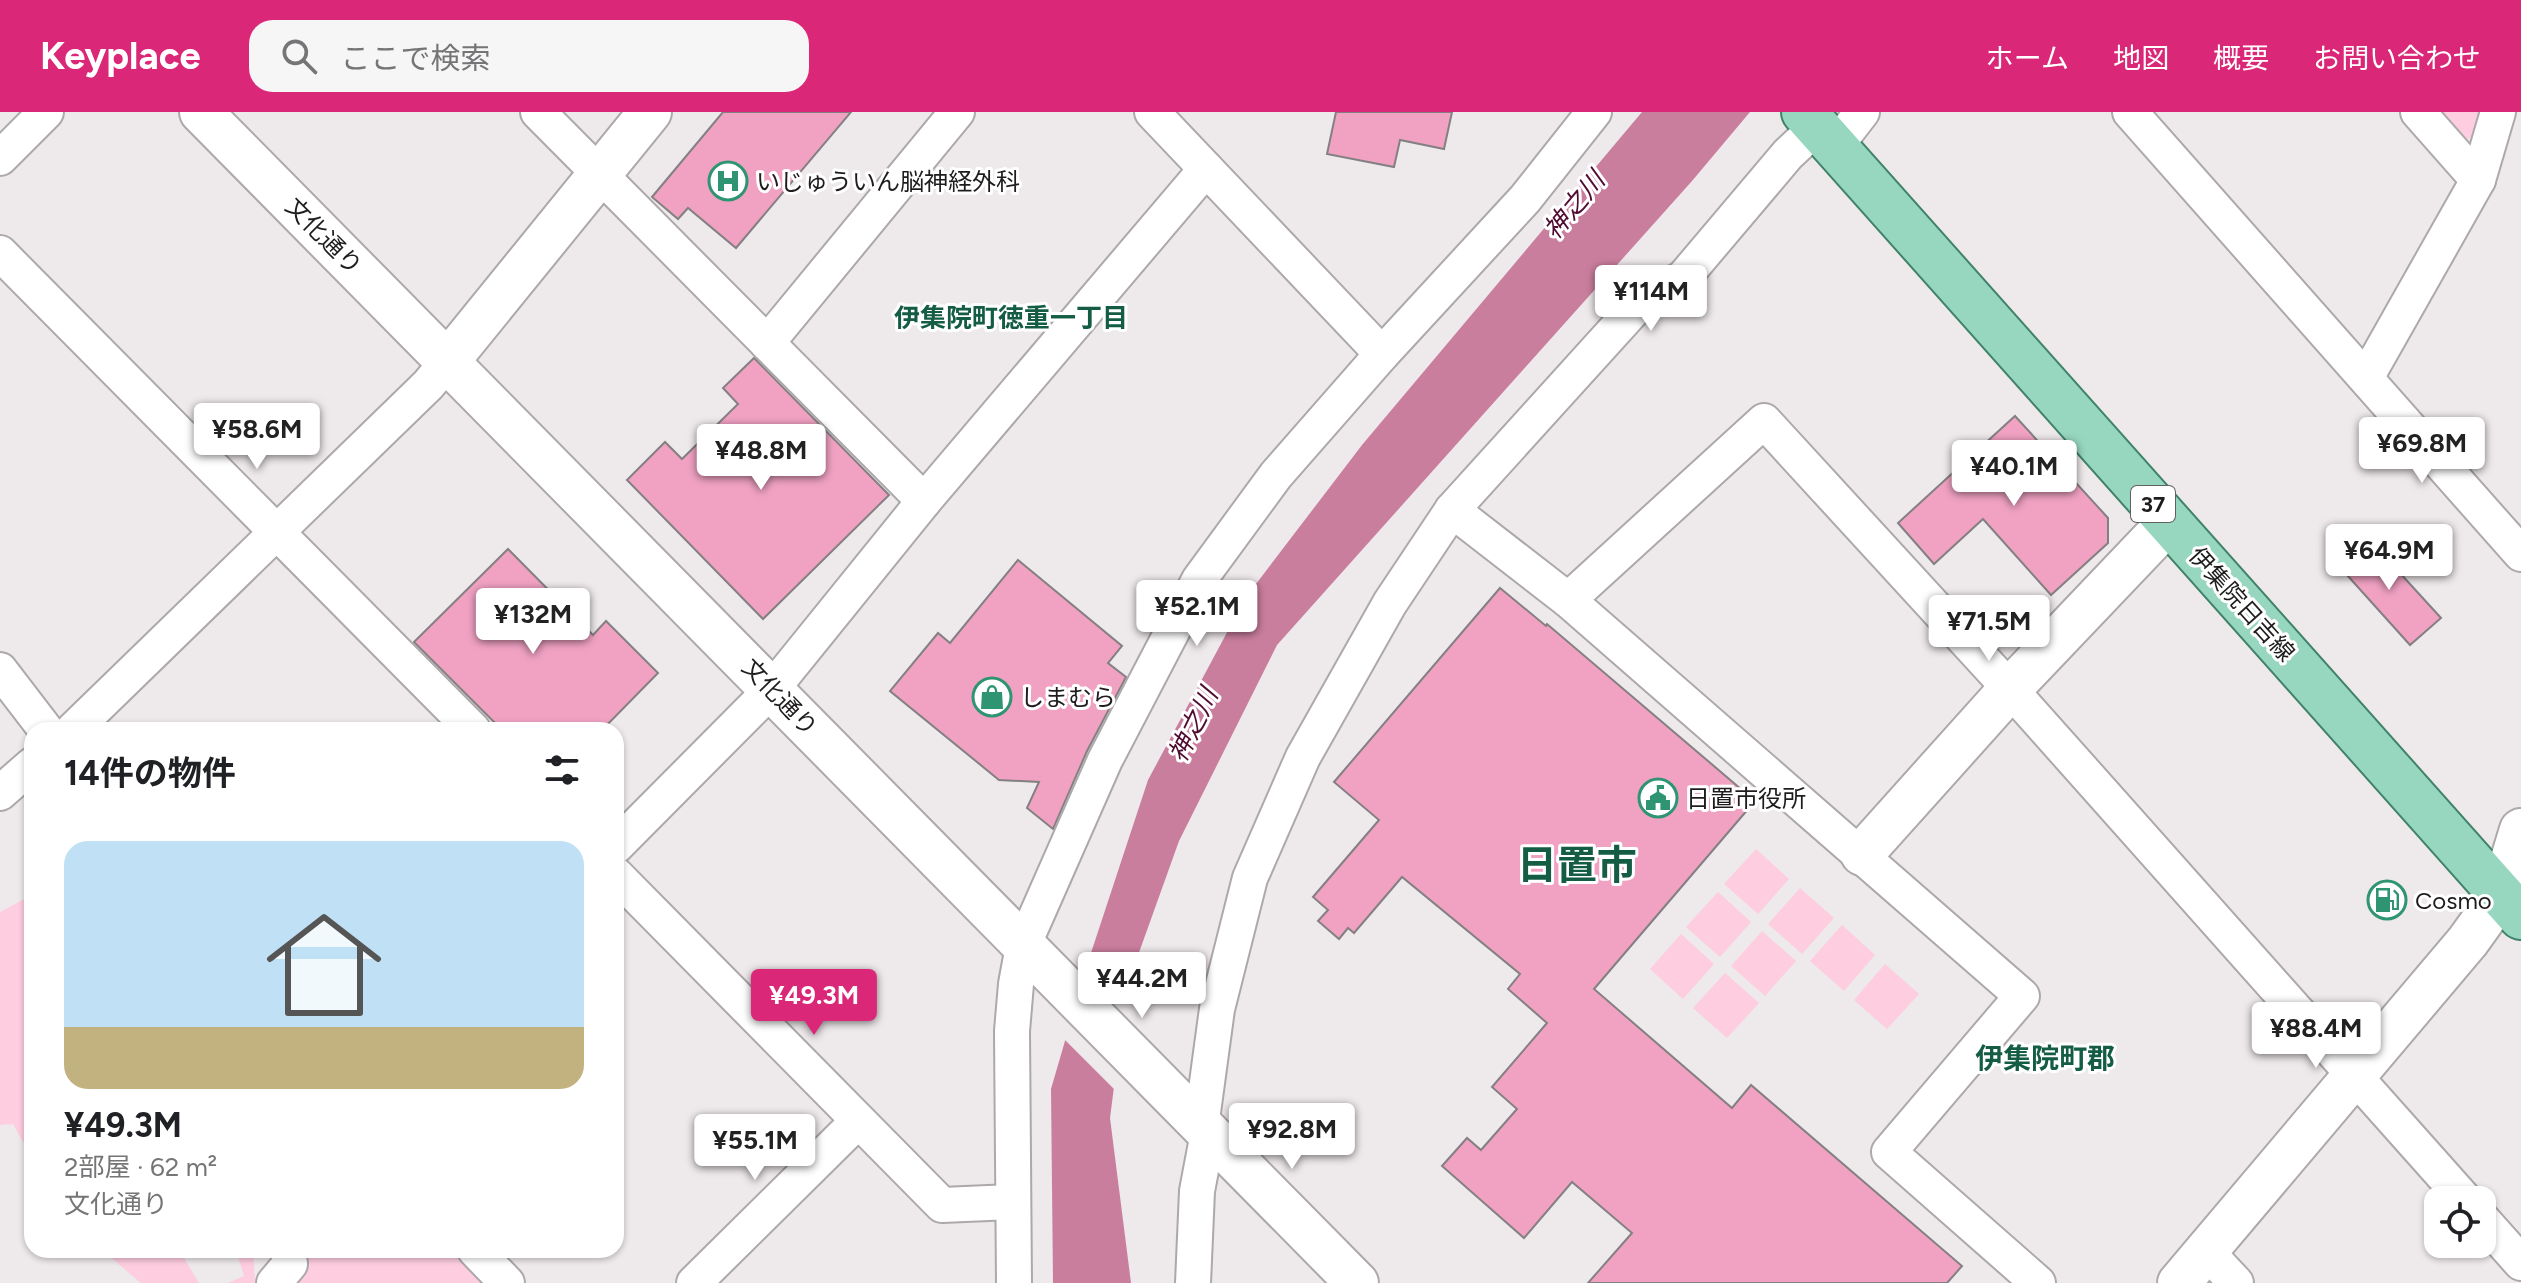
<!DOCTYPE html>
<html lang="ja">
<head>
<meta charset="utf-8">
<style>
  :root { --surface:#fff; --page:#f6f6f6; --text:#202124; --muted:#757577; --accent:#db2777 }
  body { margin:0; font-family:Figtree,"Noto Sans JP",sans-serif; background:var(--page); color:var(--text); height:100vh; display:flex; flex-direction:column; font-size:30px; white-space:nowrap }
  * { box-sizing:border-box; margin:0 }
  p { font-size:26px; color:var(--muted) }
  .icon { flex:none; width:44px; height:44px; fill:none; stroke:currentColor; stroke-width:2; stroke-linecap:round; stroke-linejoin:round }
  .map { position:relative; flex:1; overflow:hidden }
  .sheet { position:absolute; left:24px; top:610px; width:600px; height:536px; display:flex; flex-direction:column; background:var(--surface); border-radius:24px; box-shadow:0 2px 6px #0004 }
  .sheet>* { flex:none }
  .tools { position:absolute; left:2424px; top:1074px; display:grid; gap:16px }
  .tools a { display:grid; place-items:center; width:72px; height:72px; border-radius:16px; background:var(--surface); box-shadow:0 2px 6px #0004; font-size:40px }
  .price { position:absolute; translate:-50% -68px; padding:0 18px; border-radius:8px; background:#fff; color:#222; font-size:26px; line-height:52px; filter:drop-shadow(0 2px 4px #0008) }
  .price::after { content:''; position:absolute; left:50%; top:48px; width:24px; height:18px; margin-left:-12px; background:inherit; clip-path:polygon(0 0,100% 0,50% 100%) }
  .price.active { background:var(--accent); color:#fff }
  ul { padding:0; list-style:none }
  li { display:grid; align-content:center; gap:16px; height:424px; padding:0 40px }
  li span { display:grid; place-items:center; height:248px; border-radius:24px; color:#555 }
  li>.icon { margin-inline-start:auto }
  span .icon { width:144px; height:144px; fill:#fffc; stroke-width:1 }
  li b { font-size:34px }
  h2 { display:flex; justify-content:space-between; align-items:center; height:96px; padding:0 40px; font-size:34px }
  header { display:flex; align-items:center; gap:48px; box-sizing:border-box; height:112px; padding:0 40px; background:var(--accent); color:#fff }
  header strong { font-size:38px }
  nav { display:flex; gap:44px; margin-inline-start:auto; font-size:28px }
  .search { width:560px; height:72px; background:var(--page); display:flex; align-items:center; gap:20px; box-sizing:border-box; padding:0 28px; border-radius:24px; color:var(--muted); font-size:30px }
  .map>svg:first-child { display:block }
  .green { fill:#fecde0 }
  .water { fill:#ca7e9e }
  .pier { fill:#eee9eb }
  .building { fill:#f1a2c3; stroke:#848081; stroke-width:2 }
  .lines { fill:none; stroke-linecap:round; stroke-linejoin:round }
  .minor-casing { stroke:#ada8aa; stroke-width:38 }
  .tertiary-casing { stroke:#ada8aa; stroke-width:46 }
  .primary-casing { stroke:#40836a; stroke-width:48 }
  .minor { stroke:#fff; stroke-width:34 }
  .tertiary { stroke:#fff; stroke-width:42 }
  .primary { stroke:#97d6bf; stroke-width:44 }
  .labels { text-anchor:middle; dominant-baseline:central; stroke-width:6; stroke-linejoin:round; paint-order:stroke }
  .shield { fill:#fff; stroke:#626061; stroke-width:2 }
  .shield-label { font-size:22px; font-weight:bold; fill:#1e1c1d }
  .poi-label { font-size:24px; fill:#1e1c1d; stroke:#fff; text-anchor:start }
  .street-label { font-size:24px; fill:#1e1c1d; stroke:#fff }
  .water-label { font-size:26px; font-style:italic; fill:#500b30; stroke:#fff }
  .neighbourhood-label { font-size:26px; font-weight:bold; fill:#145c44; stroke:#fff }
  .quarter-label { font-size:28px; font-weight:bold; fill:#145c44; stroke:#fff }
  .town-label { font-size:40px; font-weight:bold; fill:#145c44; stroke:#fff }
</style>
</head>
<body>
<header>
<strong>Keyplace</strong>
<div class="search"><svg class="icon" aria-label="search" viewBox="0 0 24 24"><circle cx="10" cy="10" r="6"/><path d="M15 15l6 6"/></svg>ここで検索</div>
<nav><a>ホーム</a><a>地図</a><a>概要</a><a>お問い合わせ</a></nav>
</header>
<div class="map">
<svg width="2521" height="1171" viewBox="0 0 2521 1171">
  <rect width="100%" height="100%" fill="#eee9eb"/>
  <g class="green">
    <polygon points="2437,0 2484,0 2477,24 2462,28"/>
    <polygon points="1756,737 1789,767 1758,802 1724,772"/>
    <polygon points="1800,776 1834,806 1802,842 1768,812"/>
    <polygon points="1718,780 1751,810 1720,845 1686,815"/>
    <polygon points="32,783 32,1046 13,1012 0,1013 0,800"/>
    <polygon points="1842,813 1875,843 1844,879 1810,849"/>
    <polygon points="1762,819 1796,849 1765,884 1731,854"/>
    <polygon points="1681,822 1714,852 1683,887 1650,857"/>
    <polygon points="1885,852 1919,882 1887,917 1854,888"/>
    <polygon points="1725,861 1759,891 1727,926 1693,896"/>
    <polygon points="102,1138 179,1138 199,1171 141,1171"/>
    <polygon points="236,1138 253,1138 255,1170 253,1171 228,1171 244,1164"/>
    <polygon points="300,1138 456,1138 488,1171 294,1171"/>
  </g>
  <polygon class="water" points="1642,0 1750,0 1692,69 1277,533 1179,729 1127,874 1110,1006 1131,1171 1053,1171 1051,977 1088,850 1148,668 1246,485 1362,333"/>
  <polygon class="pier" points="1087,841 1130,883 1118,981 1062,925"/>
  <g class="building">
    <polygon points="723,0 851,0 736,136 688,96 678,107 652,85"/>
    <polygon points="1336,0 1452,0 1444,37 1400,28 1394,55 1327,42"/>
    <polygon points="754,246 889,383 763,507 627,368 665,330 682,347 738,292 723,276"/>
    <polygon points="2015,304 2108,406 2108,431 2051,483 1983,407 1934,452 1898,411"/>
    <polygon points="2368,426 2441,506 2410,533 2338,453"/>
    <polygon points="508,437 593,523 606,509 658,561 602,618 502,618 414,530"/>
    <polygon points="1018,448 1122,534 1108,551 1126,565 1087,639 1053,717 1027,696 1039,670 999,668 890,579 938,521 950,531"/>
    <polygon points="1500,476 1546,514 1547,512 1755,689 1594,877 1732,996 1751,973 1962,1154 1947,1171 1588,1171 1632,1121 1572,1070 1524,1126 1442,1054 1467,1026 1481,1038 1517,997 1492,975 1547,911 1508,877 1520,862 1402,765 1354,821 1348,816 1339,827 1318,809 1328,798 1313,785 1379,708 1334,670"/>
  </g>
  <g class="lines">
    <defs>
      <g id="minor">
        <polyline points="538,0 924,389"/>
        <polyline points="1152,0 1382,242"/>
        <polyline points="2130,0 2521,442"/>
        <polyline points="2418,0 2478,68"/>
        <polyline points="1835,35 1862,0"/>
        <polyline points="0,46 46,0"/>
        <polyline points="0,141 473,618"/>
        <polyline points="767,231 957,0"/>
        <polyline points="2366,266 2478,68 2498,0"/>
        <polyline points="1452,398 1568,488 2022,884 1889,1040 2038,1171"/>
        <polyline points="1568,488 1764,309 2010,577 2465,1088"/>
        <polyline points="0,558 46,618"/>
        <polyline points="73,618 428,273 448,249"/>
        <polyline points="0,681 32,653"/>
        <polyline points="616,734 772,577 924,389 1206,57"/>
        <polyline points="616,763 942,1093 1012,1090"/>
        <polyline points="1201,1015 1217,897 1250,766 1303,645 1390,491 1452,398 1635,196 1684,165 1788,42 1817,15"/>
        <polyline points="2482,1107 2521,1151"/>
        <polyline points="475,1138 507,1171"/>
        <polyline points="2206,1139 2236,1171"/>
        <polyline points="274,1171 290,1152 288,1138"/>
        <polyline points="694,1171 857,1010"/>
        <polyline points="1014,1171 1012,919 1016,872 1023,834 1105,648 1199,468 1276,363 1382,242 1525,87 1594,0"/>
        <polyline points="1193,1171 1197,1079 1208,1021"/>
      </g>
      <g id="tertiary">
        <polyline points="201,0 1357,1171"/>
        <polyline points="448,249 650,0"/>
        <polyline points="1862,742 2010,577 2169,410"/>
        <polyline points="2179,1171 2468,829 2501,783 2521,718"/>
      </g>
      <polyline id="primary" points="1804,0 2521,805"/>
    </defs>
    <use href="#minor" class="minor-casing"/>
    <use href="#tertiary" class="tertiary-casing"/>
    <use href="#primary" class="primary-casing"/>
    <use href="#minor" class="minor"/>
    <use href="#tertiary" class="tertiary"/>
    <use href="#primary" class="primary"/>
  </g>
  <defs>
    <symbol id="hospital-ring" viewBox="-11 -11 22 22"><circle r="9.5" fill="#fff" stroke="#2f9471" stroke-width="1.5"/><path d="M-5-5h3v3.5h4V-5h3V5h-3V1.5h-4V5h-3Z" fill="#2f9471"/></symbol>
    <symbol id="shop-ring" viewBox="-11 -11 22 22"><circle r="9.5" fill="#fff" stroke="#2f9471" stroke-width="1.5"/><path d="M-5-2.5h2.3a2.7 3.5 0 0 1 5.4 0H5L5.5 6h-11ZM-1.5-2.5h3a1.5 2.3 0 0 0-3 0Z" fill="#2f9471"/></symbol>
    <symbol id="civic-ring" viewBox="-11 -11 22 22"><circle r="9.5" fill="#fff" stroke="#2f9471" stroke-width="1.5"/><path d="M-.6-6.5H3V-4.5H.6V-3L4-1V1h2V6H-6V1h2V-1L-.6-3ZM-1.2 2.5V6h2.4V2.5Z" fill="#2f9471"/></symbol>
    <symbol id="fuel-ring" viewBox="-11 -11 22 22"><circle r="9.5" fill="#fff" stroke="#2f9471" stroke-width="1.5"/><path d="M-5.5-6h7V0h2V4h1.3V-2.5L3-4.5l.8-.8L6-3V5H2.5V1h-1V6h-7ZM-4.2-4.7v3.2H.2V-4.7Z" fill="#2f9471"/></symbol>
  </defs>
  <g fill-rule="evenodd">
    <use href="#hospital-ring" x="706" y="47" width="44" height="44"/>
    <use href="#shop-ring" x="970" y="563" width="44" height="44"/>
    <use href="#civic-ring" x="1636" y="664" width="44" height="44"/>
    <use href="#fuel-ring" x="2365" y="766" width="44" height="44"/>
  </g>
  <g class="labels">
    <rect class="shield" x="2131" y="374" width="44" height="36" rx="6"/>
    <g class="shield-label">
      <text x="2153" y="392">37</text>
    </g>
    <g class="poi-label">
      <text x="756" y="69">いじゅういん脳神経外科</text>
      <text x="1020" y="585">しまむら</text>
      <text x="1686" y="686">日置市役所</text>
      <text x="2415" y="788">Cosmo</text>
    </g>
    <g class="street-label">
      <text transform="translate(324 124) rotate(45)">文化通り</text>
      <text transform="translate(2242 492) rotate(48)">伊集院日吉線</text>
      <text transform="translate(780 585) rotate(46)">文化通り</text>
    </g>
    <g class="water-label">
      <text transform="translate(1574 93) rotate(-50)">神之川</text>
      <text transform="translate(1193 613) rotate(-64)">神之川</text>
    </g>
    <g class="neighbourhood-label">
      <text x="1011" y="206">伊集院町徳重一丁目</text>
    </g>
    <g class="quarter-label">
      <text x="2045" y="946">伊集院町郡</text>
    </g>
    <g class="town-label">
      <text x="1577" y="753">日置市</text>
    </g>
  </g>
</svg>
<div class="tools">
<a><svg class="icon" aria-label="locate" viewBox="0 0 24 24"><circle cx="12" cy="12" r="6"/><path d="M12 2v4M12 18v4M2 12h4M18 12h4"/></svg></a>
</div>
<b class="price" style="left:1651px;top:221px">¥114M</b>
<b class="price" style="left:257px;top:359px">¥58.6M</b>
<b class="price" style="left:2422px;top:373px">¥69.8M</b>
<b class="price" style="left:761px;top:380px">¥48.8M</b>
<b class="price" style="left:2014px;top:396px">¥40.1M</b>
<b class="price" style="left:2389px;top:480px">¥64.9M</b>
<b class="price" style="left:1197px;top:536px">¥52.1M</b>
<b class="price" style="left:533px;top:544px">¥132M</b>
<b class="price" style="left:1989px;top:551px">¥71.5M</b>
<b class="price" style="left:1142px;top:908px">¥44.2M</b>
<b class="price active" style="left:814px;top:925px">¥49.3M</b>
<b class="price" style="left:2316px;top:958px">¥88.4M</b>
<b class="price" style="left:1292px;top:1059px">¥92.8M</b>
<b class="price" style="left:755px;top:1070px">¥55.1M</b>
<section class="sheet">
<h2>14件の物件<svg class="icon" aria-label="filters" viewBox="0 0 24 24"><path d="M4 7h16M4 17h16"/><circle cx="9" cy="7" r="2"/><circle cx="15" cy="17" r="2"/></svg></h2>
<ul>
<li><span style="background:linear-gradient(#bfe0f5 75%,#c2b280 0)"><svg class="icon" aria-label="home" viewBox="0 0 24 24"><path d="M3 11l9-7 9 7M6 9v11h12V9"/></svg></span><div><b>¥49.3M</b><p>2部屋 · 62 m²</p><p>文化通り</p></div></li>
</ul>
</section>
</div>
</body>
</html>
